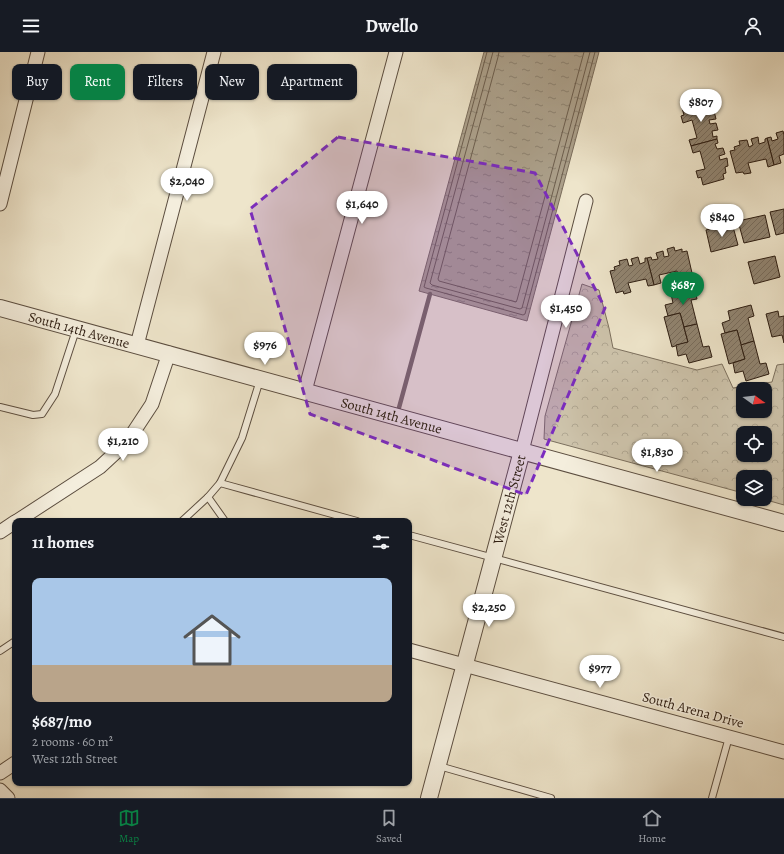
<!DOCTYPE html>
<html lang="en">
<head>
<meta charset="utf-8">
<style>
  :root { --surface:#171b24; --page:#242831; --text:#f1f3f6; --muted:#9ea1a6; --line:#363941; --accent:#0b8043 }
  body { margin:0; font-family:Alegreya,serif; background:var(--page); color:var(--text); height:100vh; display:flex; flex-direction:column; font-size:15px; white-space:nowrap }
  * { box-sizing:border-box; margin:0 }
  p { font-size:13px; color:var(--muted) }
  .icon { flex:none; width:22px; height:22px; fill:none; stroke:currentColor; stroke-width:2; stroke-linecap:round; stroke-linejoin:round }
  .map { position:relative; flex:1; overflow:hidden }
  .side { position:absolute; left:12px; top:466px; width:400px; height:268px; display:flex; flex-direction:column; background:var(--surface); border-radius:8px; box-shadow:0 1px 3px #0004 }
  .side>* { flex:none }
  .banner { position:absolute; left:12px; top:12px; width:400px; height:36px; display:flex; gap:8px }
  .needle { width:26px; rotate:105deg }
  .buttons { position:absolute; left:736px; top:330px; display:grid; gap:8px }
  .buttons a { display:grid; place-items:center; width:36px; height:36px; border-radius:8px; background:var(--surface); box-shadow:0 1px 3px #0004; font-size:20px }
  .price { position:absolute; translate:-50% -34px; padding:0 9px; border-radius:14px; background:#fff; color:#222; font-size:13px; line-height:26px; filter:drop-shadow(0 1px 2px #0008) }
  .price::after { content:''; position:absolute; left:50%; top:24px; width:12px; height:9px; margin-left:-6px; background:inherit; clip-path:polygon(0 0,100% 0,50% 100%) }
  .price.current { background:var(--accent); color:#fff }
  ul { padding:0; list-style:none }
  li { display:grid; align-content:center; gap:8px; height:212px; padding:0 20px }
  li span { display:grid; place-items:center; height:124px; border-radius:8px; color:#555 }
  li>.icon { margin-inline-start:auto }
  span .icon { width:72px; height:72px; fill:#fffc; stroke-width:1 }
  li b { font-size:17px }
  h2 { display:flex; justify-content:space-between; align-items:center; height:48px; padding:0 20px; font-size:17px }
  .chip { padding:0 14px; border-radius:8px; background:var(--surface); box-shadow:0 1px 3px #0004; font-size:14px; line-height:36px }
  .chip.current { background:var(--accent); color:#fff }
  header { display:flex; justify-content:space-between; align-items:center; height:52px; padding:0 20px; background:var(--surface); font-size:18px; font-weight:600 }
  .tab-bar { display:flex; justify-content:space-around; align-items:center; height:56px; border-top:1px solid var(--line); background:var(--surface); font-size:11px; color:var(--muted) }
  .tab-bar a { display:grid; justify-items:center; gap:2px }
  .tab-bar .current { color:var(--accent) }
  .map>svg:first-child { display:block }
  .park { fill:url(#park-crowns); stroke:#7c705e; fill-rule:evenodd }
  .water { fill:url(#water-ripples); stroke:#796c5b }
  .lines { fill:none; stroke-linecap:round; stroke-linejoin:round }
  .shore { stroke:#6c5e4e; stroke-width:1 }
  .stream { stroke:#796c5b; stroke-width:4.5 }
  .building { fill:url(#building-hatch); stroke:#2c1c11 }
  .service-casing { stroke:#5c4e40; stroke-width:8 }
  .minor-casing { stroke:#5c4e40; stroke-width:15 }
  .tertiary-casing { stroke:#5c4e40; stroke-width:18 }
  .service { stroke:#f4eedd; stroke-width:6 }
  .minor { stroke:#f4eedd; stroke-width:13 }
  .tertiary { stroke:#f4eedd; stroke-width:16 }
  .marked { fill:#7b2cbf; fill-opacity:0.2; stroke:#7b2cbf; stroke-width:3; stroke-dasharray:8 5; stroke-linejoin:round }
  .labels { text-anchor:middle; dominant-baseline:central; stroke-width:3; stroke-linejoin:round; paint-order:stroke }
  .street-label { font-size:14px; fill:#2c1c11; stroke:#f4eedd }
</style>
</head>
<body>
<header><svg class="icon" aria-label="menu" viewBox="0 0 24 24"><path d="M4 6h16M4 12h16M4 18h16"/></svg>Dwello<svg class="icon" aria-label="person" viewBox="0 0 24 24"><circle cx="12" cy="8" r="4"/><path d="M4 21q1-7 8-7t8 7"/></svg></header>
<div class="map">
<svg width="784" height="746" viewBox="0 0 784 746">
  <defs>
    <pattern id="park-crowns" width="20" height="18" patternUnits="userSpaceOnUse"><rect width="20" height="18" fill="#cdc3ab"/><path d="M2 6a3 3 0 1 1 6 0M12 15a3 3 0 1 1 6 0" fill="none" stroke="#b0a792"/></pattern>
    <pattern id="water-ripples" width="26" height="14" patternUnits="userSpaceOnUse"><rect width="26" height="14" fill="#aca18c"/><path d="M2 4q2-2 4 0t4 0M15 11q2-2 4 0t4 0" fill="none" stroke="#8c8271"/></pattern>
    <pattern id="building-hatch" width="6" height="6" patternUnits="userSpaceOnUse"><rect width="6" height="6" fill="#918572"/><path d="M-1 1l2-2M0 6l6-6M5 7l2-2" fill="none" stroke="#776c5c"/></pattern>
  </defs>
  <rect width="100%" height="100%" fill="#eee5cb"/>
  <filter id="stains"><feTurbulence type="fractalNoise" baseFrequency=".005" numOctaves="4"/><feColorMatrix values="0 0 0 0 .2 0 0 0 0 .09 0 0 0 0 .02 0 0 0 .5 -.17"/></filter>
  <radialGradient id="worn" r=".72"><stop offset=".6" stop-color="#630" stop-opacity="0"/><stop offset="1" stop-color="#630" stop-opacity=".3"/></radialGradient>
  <path class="park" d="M582,232L599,238L609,276L613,296L697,318L722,312L733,336L772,330L777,313L784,312V453L763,447H765V425H743V441L544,387L545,364ZM743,337H765V359H743ZM743,381H765V403H743Z"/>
  <polygon class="water" points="484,0 599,0 527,269 419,239"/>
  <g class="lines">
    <g class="shore">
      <polyline points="487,0 424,235 426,236 523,263 525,262 595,0"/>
      <polyline points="493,0 430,231 432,233 520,257 522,256 590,0"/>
      <polyline points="499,0 498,5 438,227 439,229 516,250 517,248 584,0"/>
    </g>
    <polyline class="stream" points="397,363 430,242"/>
  </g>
  <g class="building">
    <polygon points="704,50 705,54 708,54 710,60 714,59 716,67 709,68 710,72 716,71 718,78 712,79 713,85 717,84 717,87 691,94 689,88 697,86 692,68 683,71 681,64 684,63 682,56"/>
    <polygon points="783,79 784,83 784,102 779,104 781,111 774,113 767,86 771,85 772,89 778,87 776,81"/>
    <polygon points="758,85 759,92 765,90 765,87 767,86 774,113 768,115 766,107 748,111 751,121 744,122 743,120 736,121 730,99 735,98 734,95 740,93 739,89 747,88 749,95 753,93 751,87"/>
    <polygon points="717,87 718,91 715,92 717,97 723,96 725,102 719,104 720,108 727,106 728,114 725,115 726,121 723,122 724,127 703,133 701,125 698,126 696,119 705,117 700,99 693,101 691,94"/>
    <polygon points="784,157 784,181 776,183 770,160"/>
    <polygon points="765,163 770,185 744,191 738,169"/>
    <polygon points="732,171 738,193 711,200 706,178"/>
    <polygon points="674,195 675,199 682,197 682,200 687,199 692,221 685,223 686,226 679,228 677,219 659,223 661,231 654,233 647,206 651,205 652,208 658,207 656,201 663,199 664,205 669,204 667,197"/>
    <polygon points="775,204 780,225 754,232 748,210"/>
    <polygon points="638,205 640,212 645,210 645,206 647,206 654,233 648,234 646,227 628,231 631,240 624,242 623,239 616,241 610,219 615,218 614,215 620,213 619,209 627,207 629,214 633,213 631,207"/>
    <polygon points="694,235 697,247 691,248 697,272 684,275 680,261 668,264 665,253 673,251 671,242"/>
    <polygon points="751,253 754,264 748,266 754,289 741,293 737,278 725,281 722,271 730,268 728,259"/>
    <polygon points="778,259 779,265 784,264 784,291 782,283 772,285 766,262"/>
    <polygon points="680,261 688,290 672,295 664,265"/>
    <polygon points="697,272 703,295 709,294 712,305 689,311 686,302 678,304 676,293 688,290 684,275"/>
    <polygon points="737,278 745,307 729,312 721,282"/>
    <polygon points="754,289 760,312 766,311 769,322 746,329 743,319 735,321 733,311 745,307 741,293"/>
  </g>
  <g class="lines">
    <defs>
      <g id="service">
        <polyline points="0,355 33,363 42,362 55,342 76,278"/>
        <polyline points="220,431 357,469"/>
        <polyline points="208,445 225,469"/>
        <polyline points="182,469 208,445 220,431 242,386 260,328"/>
        <polyline points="409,483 784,585"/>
        <polyline points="0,599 15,589"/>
        <polyline points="439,714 551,746"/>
        <polyline points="712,746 729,685"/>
      </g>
      <g id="minor">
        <polyline points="0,152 38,0"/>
        <polyline points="137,293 214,0"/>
        <polyline points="305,339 396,0"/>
        <polyline points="522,399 586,149"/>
        <polyline points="17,469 100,415 127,390 152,352 169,301"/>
        <polyline points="0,480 15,470"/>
        <polyline points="409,598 784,700"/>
        <polyline points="0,721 15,711"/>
        <polyline points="0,738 8,746"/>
      </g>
      <g id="tertiary">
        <path id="s1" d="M0,256L784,471"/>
        <path id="s2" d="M429,746L522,399"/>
      </g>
    </defs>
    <use href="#service" class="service-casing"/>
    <use href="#minor" class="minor-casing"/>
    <use href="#tertiary" class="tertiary-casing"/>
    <use href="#service" class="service"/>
    <use href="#minor" class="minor"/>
    <use href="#tertiary" class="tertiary"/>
  </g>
  <path class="marked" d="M338,85L535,121L605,256L526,443L310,362L250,157Z"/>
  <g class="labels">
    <g class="street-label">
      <text stroke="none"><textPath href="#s1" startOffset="82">South 14th Avenue</textPath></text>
      <text stroke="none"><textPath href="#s1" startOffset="406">South 14th Avenue</textPath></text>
      <text stroke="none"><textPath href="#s2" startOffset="309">West 12th Street</textPath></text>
      <text transform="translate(693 658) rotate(15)">South Arena Drive</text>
    </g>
  </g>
  <rect width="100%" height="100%" filter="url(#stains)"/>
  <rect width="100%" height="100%" fill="url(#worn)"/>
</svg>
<div class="buttons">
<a><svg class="needle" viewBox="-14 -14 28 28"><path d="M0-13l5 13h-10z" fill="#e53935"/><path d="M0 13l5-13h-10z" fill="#9ea1a6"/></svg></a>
<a><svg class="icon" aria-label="locate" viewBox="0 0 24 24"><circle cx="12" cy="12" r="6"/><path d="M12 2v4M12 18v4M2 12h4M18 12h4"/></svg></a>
<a><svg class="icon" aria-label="layers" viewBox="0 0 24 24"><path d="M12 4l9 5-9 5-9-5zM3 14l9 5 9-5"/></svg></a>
</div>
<b class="price" style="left:701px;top:71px">$807</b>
<b class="price" style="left:187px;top:150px">$2,040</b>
<b class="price" style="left:362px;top:173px">$1,640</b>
<b class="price" style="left:722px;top:186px">$840</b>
<b class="price current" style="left:683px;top:254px">$687</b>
<b class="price" style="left:566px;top:277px">$1,450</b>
<b class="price" style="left:265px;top:314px">$976</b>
<b class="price" style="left:123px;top:410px">$1,210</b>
<b class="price" style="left:657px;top:421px">$1,830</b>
<b class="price" style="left:489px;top:576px">$2,250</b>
<b class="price" style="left:600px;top:637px">$977</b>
<div class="banner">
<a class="chip">Buy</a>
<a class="chip current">Rent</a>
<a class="chip">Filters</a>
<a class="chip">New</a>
<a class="chip">Apartment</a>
</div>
<section class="side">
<h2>11 homes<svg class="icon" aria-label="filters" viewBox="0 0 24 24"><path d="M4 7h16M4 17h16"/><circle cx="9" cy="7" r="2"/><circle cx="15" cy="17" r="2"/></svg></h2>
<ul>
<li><span style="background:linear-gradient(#a9c7e8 70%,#b9a48a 0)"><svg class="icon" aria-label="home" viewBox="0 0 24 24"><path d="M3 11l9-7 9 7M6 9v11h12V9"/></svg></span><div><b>$687/mo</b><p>2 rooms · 60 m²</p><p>West 12th Street</p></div></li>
</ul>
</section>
</div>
<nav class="tab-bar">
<a class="current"><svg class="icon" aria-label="map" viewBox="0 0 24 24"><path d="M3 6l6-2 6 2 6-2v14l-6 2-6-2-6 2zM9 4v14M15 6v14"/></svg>Map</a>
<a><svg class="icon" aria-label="saved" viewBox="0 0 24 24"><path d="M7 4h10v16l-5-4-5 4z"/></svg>Saved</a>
<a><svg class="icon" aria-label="home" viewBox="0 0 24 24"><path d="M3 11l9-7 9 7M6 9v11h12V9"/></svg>Home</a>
</nav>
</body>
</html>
